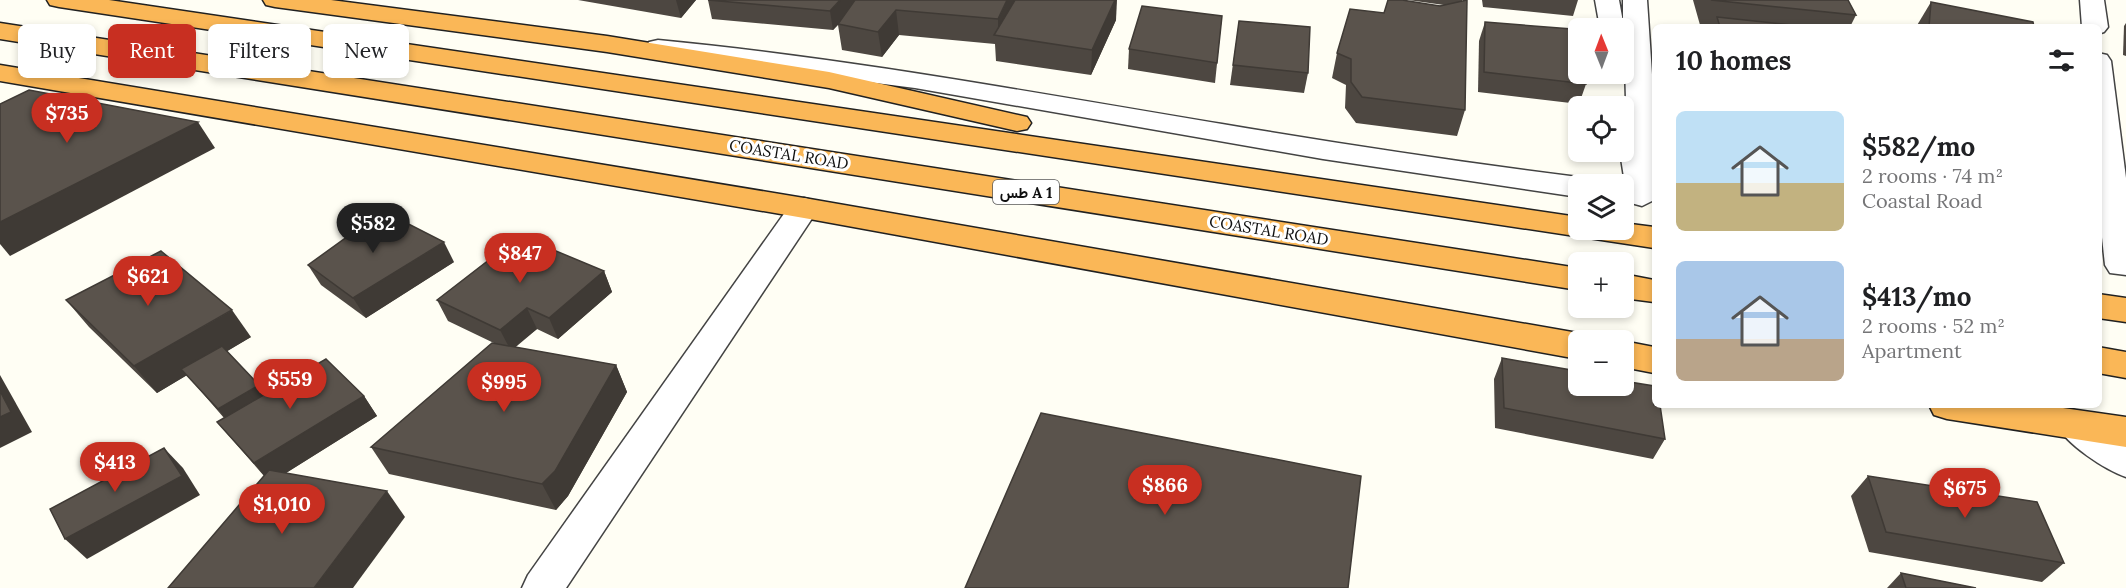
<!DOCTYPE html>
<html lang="en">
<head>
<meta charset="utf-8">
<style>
  :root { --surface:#fff; --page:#f2f2f2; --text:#202124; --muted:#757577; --accent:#c82f21 }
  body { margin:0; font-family:Lora,Vazirmatn,serif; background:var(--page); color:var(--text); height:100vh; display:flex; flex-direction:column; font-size:22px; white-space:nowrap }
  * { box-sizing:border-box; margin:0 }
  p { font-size:20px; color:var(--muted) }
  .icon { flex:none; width:33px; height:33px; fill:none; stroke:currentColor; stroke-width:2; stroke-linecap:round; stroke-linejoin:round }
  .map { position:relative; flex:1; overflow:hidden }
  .drawer { position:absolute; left:1652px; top:24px; width:450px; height:384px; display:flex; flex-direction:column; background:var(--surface); border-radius:9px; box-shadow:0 3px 9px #0003 }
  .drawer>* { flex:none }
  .banner { position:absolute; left:18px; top:24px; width:570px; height:54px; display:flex; gap:12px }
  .needle { width:39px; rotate:359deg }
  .fabs { position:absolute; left:1568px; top:18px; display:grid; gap:12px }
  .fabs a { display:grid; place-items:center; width:66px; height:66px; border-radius:9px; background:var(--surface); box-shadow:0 3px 9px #0003; font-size:30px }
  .price { position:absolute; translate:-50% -51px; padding:0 14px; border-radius:21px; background:var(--accent); color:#fff; font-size:20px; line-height:39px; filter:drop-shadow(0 2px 3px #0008) }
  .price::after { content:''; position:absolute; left:50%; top:36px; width:18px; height:14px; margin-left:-9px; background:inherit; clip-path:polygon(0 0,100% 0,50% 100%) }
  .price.active { background:#222; color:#fff }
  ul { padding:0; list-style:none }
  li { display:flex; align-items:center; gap:18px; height:150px; padding:0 24px }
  li span { display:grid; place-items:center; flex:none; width:168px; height:120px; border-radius:9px; color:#555 }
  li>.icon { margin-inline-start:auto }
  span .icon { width:72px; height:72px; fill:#fffc; stroke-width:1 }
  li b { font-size:26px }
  h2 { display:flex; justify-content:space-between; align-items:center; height:72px; padding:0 24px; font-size:26px }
  .tag { padding:0 21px; border-radius:9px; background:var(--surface); box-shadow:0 3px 9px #0003; font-size:21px; line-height:54px }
  .tag.active { background:var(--accent); color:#fff }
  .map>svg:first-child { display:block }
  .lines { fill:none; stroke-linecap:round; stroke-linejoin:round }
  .minor-casing { stroke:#434343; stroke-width:3 }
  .highway-casing { stroke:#212121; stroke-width:3 }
  .minor { fill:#fff; fill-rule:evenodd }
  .highway { fill:#fab757; fill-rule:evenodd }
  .wall { fill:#4d4741 }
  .shaded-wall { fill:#3f3a35 }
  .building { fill:#5a534c; stroke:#3f3a35; stroke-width:1.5 }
  .labels { text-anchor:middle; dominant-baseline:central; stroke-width:6; stroke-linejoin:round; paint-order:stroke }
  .shield { fill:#fff; stroke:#585858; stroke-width:1.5 }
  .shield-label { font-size:15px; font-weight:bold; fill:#101010 }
  .street-label { font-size:16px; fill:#101010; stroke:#fff }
</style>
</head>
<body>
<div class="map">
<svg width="2126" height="588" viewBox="0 0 2126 588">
  <rect width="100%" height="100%" fill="#fffef4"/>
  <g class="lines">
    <defs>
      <g id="minor">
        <polygon points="1595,0 1619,0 1623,22 1623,0 1647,0 1654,104 1654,200 1642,206 1631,203 1627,196 1620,152 1623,152 1623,137 1633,134 1626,100 1624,29 1600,28"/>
        <polygon points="2080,0 2104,0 2108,27 2104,32 2098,34 2098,27 2082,27"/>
        <path d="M658,40C848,58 1034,93 1222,124C1340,144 1459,162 1578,177L1589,180L1591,184H1578V197L1323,159L915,88L649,54L645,48L649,42Z"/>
        <polygon points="2098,53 2107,55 2111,61 2126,178 2126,275 2110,273 2105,265 2098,200"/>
        <polygon points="804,198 815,201 819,208 566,588 522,588 528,575 793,201"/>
        <path d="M2074,410L2087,414L2126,442V477C2105,470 2066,444 2056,424L2061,414Z"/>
      </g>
      <g id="highway">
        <polygon points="47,0 109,0 1578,217 1578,230 1623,230 1623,223 1654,227 1654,248 59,7 50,5"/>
        <polygon points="263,0 331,0 607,36 829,72 1027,117 1031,123 1027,129 1017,131 829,88 607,52 275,7 266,5"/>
        <polygon points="0,23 1578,268 1578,290 0,39"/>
        <polygon points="0,65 804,198 1578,333 1590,337 1592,340 1578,340 1578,359 804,218 0,81"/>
        <polygon points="1623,274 1654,280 1654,302 1623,298"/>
        <polygon points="2098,294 2126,298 2126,322 2098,318"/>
        <polygon points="1623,341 1654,347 1654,373 1623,367"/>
        <polygon points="2098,347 2126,352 2126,378 2098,373"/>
        <polygon points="1929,405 2042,405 2126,417 2126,447 1947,419 1934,415"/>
      </g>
    </defs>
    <use href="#minor" class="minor-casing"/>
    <use href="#highway" class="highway-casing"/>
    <use href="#minor" class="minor"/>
    <use href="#highway" class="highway"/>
  </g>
  <g class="wall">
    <polygon points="578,0 696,0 681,18"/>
    <polygon points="708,0 1116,20 1091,75 996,61 995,44 899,35 882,57 842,50 838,25 833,30 712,19"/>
    <polygon points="1408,0 1462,0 1465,110 1457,136 1356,123 1345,108 1346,85 1332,78 1337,53 1384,13 1444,5"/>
    <polygon points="1482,0 1578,0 1573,16 1483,7"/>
    <polygon points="1693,0 1848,0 1856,15 1850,27 1712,27 1700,25"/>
    <polygon points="1931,2 2034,27 1916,27"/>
    <polygon points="1222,16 1215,83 1128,69 1129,49"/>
    <polygon points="1239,21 1308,73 1304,93 1230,85"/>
    <polygon points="1485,22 1586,84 1579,104 1478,92 1479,41"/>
    <polygon points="2126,23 2126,56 2123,55 2124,26"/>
    <polygon points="1654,98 1654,112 1652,103"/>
    <polygon points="454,262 366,318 321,285 308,265"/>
    <polygon points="604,271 612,292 558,339 537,329 514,347 616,365 627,392 568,496 556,510 389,474 371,447 498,345 448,321 437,300"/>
    <polygon points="66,300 251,337 227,351 265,394 364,396 377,416 286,473 405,517 264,476 217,422 224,418 187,375 157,393 89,327"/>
    <polygon points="1502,358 1573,381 1614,388 1665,439 1653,459 1495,428 1494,379"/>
    <polygon points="1868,476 2064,563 2042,582 1869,552 1851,496"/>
    <polygon points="1901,573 1976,588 1887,588"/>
  </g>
  <g class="shaded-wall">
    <polygon points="676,0 696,0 681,18"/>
    <polygon points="840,0 860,0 833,30 830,11"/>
    <polygon points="1007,0 1017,0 998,36 998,19"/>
    <polygon points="1115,0 1117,0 1116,20 1091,75 1092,50"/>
    <polygon points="896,10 899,35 882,57 878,32"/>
    <polygon points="198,122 215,148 10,256 0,244 0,219"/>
    <polygon points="444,242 454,262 366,318 353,298"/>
    <polygon points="604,271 612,292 558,339 549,318"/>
    <polygon points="527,308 537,329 511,351 500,330"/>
    <polygon points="232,310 251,337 157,393 134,366"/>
    <polygon points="616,365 627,392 568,496 556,510 542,484"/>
    <polygon points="0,375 32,432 0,448"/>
    <polygon points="259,385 267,397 227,421 218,409"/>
    <polygon points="364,396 377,416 270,483 254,463"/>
    <polygon points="164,448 183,468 200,495 87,559 65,539"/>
    <polygon points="387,491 405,517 353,588 314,588"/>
  </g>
  <g class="building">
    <polygon points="708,0 840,0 830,11"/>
    <polygon points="855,0 1007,0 998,19 896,10 878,32 838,24"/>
    <polygon points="1015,0 1115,0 1092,50 994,35"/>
    <polygon points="1388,0 1402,0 1440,6 1467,0 1465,110 1362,97 1351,82 1351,59 1337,53 1350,9 1384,13"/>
    <polygon points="1711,0 1848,0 1856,15"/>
    <polygon points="1931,2 2033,22 2034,27 1929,27"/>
    <polygon points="1142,6 1222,16 1217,63 1129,49"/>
    <polygon points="1717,17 1810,27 1720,27"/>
    <polygon points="1239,21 1310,27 1308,73 1233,65"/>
    <polygon points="1485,22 1572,29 1578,52 1578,74 1584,74 1586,84 1484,72"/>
    <polygon points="29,90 198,122 0,222 0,104"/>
    <polygon points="383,211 444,242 353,298 308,265"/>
    <polygon points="520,236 604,271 549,318 527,308 500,330 437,300"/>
    <polygon points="161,251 232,310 134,366 66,300"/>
    <polygon points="492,343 616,365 555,471 542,484 371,447"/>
    <polygon points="222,346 259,385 218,409 181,369"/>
    <polygon points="1502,358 1571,370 1573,381 1578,382 1578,386 1599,386 1615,388 1616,386 1623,386 1623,381 1654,386 1654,405 1660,405 1665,439 1504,408"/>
    <polygon points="326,359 364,396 254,463 217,422"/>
    <polygon points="0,391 11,412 0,417"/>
    <polygon points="1041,413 1361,476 1348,588 965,588"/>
    <polygon points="164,448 182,476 65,539 50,509"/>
    <polygon points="269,470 387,491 314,588 168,588"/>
    <polygon points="1868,476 2037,502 2064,563 1886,532"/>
    <polygon points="1901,573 1976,588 1906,588"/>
  </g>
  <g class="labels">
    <rect class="shield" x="993" y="180" width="66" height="24" rx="4.5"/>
    <g class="shield-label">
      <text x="1026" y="192">طس A 1</text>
    </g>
    <g class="street-label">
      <text transform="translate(789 154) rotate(9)">COASTAL ROAD</text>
      <text transform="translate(1269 230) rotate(9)">COASTAL ROAD</text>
    </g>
  </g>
</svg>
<div class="fabs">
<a><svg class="needle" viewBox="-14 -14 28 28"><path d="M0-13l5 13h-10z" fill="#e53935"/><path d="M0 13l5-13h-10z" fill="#757577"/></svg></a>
<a><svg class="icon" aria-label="locate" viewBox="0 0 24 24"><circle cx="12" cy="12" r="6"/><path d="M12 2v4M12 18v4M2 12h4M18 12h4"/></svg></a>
<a><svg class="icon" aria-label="layers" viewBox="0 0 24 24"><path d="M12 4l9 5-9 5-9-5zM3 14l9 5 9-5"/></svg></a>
<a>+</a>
<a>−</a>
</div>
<b class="price" style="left:67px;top:144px">$735</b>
<b class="price active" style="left:373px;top:254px">$582</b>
<b class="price" style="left:520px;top:284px">$847</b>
<b class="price" style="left:148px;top:307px">$621</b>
<b class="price" style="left:290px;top:410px">$559</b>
<b class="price" style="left:504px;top:413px">$995</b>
<b class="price" style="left:115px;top:493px">$413</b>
<b class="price" style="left:1165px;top:516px">$866</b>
<b class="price" style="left:1965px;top:519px">$675</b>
<b class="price" style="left:282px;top:535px">$1,010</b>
<div class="banner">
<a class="tag">Buy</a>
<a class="tag active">Rent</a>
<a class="tag">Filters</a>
<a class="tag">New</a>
</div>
<section class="drawer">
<h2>10 homes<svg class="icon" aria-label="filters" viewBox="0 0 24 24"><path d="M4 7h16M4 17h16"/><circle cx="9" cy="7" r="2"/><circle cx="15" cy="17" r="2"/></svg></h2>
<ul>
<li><span style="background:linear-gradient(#bfe0f5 60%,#c2b280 0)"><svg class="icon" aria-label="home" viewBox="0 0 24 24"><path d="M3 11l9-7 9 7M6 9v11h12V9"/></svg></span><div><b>$582/mo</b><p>2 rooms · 74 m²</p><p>Coastal Road</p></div></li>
<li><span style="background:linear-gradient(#a9c7e8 65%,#b9a48a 0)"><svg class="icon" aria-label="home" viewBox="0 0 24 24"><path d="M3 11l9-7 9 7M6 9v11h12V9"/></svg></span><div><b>$413/mo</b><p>2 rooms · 52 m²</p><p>Apartment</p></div></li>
</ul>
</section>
</div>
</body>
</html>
